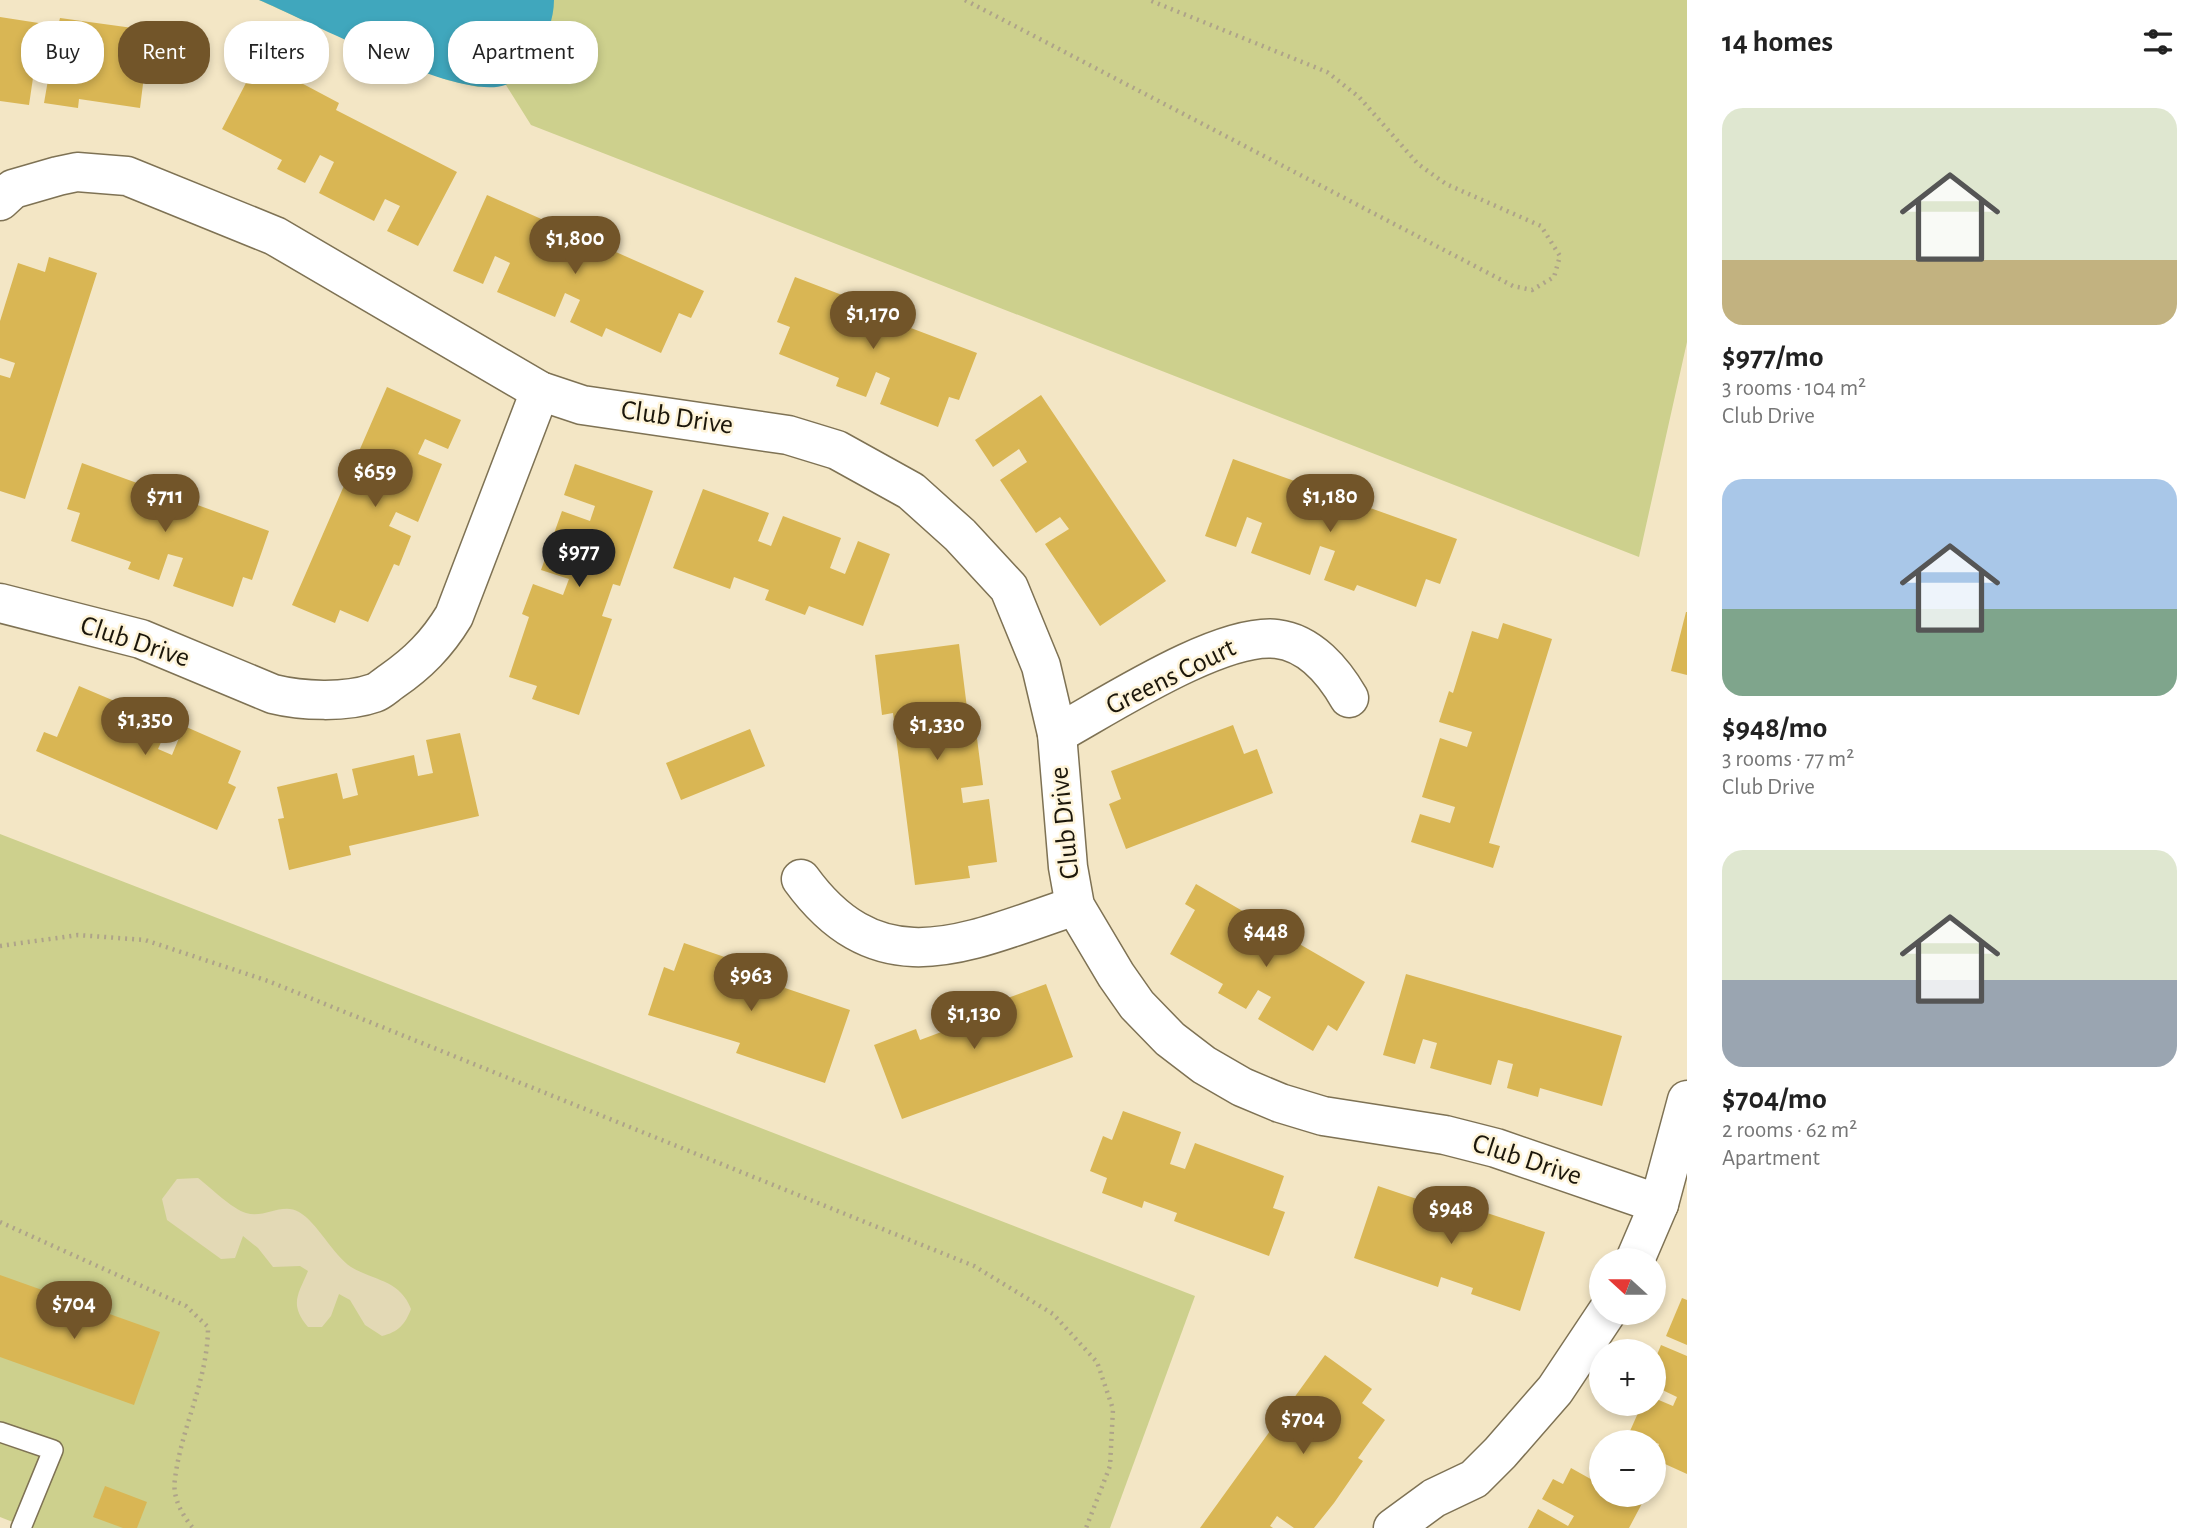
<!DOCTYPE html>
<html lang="en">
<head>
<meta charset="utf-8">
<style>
  :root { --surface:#fff; --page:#f2f2f2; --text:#222; --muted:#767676; --accent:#725529 }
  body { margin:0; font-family:"Alegreya Sans",sans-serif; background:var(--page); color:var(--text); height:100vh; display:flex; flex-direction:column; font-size:26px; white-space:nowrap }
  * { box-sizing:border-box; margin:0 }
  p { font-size:23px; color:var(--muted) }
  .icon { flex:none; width:38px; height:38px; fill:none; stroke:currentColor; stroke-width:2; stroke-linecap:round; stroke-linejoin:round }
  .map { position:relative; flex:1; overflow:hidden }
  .panel { display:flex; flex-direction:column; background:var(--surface); width:525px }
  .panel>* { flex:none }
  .top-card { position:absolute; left:21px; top:21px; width:665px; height:63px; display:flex; gap:14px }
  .needle { width:46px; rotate:291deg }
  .tools { position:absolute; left:1589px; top:1248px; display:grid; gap:14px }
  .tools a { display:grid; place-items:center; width:77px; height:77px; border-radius:50%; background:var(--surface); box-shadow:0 4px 10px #0003; font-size:35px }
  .price { position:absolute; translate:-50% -60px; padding:0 16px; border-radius:24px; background:var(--accent); color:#fff; font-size:23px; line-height:46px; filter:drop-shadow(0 2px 4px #0008) }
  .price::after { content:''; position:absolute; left:50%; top:42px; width:21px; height:16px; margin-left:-10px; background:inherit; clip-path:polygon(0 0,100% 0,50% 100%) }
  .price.active { background:#222; color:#fff }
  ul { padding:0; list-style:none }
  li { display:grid; align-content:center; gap:14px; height:371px; padding:0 35px }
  li span { display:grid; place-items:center; height:217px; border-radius:21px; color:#555 }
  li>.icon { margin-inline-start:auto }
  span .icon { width:126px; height:126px; fill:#fffc; stroke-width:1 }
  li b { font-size:30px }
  h2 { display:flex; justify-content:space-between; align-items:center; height:84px; padding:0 35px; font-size:30px }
  .tag { padding:0 24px; border-radius:28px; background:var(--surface); box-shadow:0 4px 10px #0003; font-size:24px; line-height:63px }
  .tag.active { background:var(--accent); color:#fff }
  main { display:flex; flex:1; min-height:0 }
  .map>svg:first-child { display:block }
  .green { fill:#cdd08d }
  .sand { fill:#e3d9b5 }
  .water { fill:#40a7bd }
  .building { fill:#d9b654 }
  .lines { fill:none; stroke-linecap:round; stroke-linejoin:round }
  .service-casing { stroke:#7e7254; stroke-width:22 }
  .minor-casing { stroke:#7e7254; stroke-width:41 }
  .path { stroke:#aea389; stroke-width:4.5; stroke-dasharray:2 5; stroke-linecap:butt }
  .service { stroke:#fff; stroke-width:19 }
  .minor { stroke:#fff; stroke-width:38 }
  .labels { text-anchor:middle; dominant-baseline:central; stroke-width:5; stroke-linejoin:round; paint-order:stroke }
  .street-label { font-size:28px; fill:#1c170b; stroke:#fef4d9 }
</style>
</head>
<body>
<main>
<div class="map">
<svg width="1687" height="1528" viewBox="0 0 1687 1528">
  <rect width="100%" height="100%" fill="#f3e6c5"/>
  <g class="green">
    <polygon points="259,0 1687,0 1687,342 1639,557 531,125 506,85 478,87 447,80 378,54"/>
    <polygon points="0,834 1195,1296 1110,1528 28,1528 0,1517"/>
  </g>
  <path class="sand" d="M198,1178C210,1187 232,1209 246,1213C264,1219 282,1202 299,1212C317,1222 333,1255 351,1267C375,1281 400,1280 411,1309C405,1325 398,1332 382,1336L365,1325L350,1300L339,1294L331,1316L322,1327H308C289,1304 298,1295 308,1271L300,1266L273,1267L258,1248L243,1236L235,1258L221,1259L167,1220L162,1199L177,1179Z"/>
  <path class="water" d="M259,0H554C554,19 546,40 535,55C529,65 516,81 505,85C460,102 307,20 259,0Z"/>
  <g class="building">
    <polygon points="0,17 58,26 60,18 162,32 155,77 144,76 140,108 79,99 78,108 44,103 48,80 33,78 29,105 0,101"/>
    <polygon points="258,60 339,103 336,110 457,172 418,246 387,231 400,206 385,199 374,221 319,193 334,162 320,155 305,183 277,169 282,160 222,129"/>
    <polygon points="487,195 704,291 691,318 679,313 661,353 606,328 602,337 570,322 580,300 565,293 555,317 497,292 510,263 495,256 483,284 453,271"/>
    <polygon points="49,257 97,273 25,499 0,491 0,375 10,378 15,363 0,358 0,321 18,263 45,272"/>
    <polygon points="795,277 889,313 887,319 977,353 959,400 949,397 938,427 880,404 890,378 876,372 866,397 836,386 839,378 779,354 790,327 777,322"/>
    <polygon points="387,387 461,420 448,449 425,439 418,454 442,464 418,522 396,512 389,526 411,536 399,566 394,564 368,622 340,610 335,623 292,605"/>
    <polygon points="1041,395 1166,581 1100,626 1045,544 1069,529 1060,517 1036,533 1000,480 1027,462 1019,449 993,467 975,440"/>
    <polygon points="1233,459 1457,539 1440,584 1426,579 1416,607 1357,585 1354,591 1324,580 1335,551 1320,546 1310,575 1251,553 1262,523 1247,517 1236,547 1205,536"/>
    <polygon points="82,463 269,531 252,580 243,577 233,607 173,586 183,558 168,554 159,580 128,569 131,562 71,541 80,513 67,509"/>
    <polygon points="575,464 653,491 620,586 613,584 602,616 612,619 579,715 532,699 537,686 509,677 529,617 522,614 533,584 563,595 569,579 541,570 562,511 590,521 595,506 564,495"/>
    <polygon points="703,489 769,513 758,541 771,546 783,516 841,538 830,568 845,574 858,541 890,554 863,626 809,606 805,615 765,600 769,590 734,577 730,589 673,568"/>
    <polygon points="1686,612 1687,612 1687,675 1671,671"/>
    <polygon points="1503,623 1552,639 1489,843 1500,846 1493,868 1411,842 1420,814 1450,823 1455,807 1422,797 1440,738 1467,747 1472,732 1439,722 1449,691 1453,693 1472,631 1498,639"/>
    <polygon points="959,644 968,716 974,715 983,785 961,788 963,803 989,799 997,862 968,866 970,878 915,885 893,713 882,715 875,655"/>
    <polygon points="79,686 169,724 158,749 172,755 184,726 241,751 228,783 236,787 217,830 36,751 44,732 57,737"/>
    <polygon points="1233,725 1244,754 1257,749 1273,793 1126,849 1109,804 1121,799 1111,771"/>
    <polygon points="750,729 765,766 681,800 666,763"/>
    <polygon points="460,733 479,816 349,846 351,855 289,870 278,819 284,818 277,787 337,773 343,799 358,795 352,769 414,755 418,776 433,773 426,740"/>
    <polygon points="1196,884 1365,982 1337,1031 1328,1025 1313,1051 1258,1019 1271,997 1258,990 1246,1009 1218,993 1223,984 1170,954 1195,910 1185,904"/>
    <polygon points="684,943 742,963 732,994 747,999 756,969 787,980 785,988 850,1010 825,1083 736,1053 740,1043 648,1015 664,967 674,971"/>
    <polygon points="1406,974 1622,1036 1602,1106 1540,1088 1538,1097 1507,1088 1513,1064 1498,1060 1491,1085 1430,1068 1437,1043 1423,1039 1415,1064 1383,1055"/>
    <polygon points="1046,984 1073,1057 902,1119 874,1045 916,1029 920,1040 944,1031 938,1017 973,1004 975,1010"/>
    <polygon points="1123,1111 1181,1132 1170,1164 1185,1169 1195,1143 1284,1176 1273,1208 1285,1212 1269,1256 1174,1221 1177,1213 1144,1201 1142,1208 1102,1193 1107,1178 1090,1171 1103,1136 1112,1140"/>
    <polygon points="1378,1186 1438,1206 1441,1198 1545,1232 1520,1311 1471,1294 1473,1288 1441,1277 1438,1287 1354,1258"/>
    <polygon points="0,1275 160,1332 134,1405 0,1357"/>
    <polygon points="1682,1298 1687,1300 1687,1345 1666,1336"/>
    <polygon points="1661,1345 1687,1356 1687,1474 1654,1459 1659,1444 1630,1431 1642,1404 1654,1404 1654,1398 1673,1406 1677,1397 1654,1386 1654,1362"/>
    <polygon points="1325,1355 1372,1389 1362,1403 1385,1420 1358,1458 1363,1461 1334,1503 1314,1528 1294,1528 1277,1516 1270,1526 1273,1528 1200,1528"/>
    <polygon points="1571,1468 1596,1482 1601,1472 1601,1494 1647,1494 1629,1528 1528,1528 1538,1509 1568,1526 1574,1516 1542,1499 1553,1479 1563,1484"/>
    <polygon points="105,1486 147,1502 137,1528 123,1528 93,1517"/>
  </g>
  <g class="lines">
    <defs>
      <polyline id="service" points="0,1432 53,1450 21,1528"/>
      <g id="minor">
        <polyline points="0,201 13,189 58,176 77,172 127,176 275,236 540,391 582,405 788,435 837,450 911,491 960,535 1009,588 1041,666 1057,734 1068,867 1075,906 1116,975 1137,1005 1170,1039 1204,1065 1242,1087 1280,1103 1323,1116 1445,1135 1496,1148 1659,1204"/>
        <path d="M0,603L141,639L273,694C301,701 346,703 374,693C380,691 386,685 392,681C418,663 437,644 454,616L540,391"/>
        <path d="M1057,734C1108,706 1221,632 1277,639C1310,643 1334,672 1349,698"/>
        <path d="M801,879C881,989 969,941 1075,906"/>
        <polyline points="1635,1260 1659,1204 1687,1100"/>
        <polyline points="1393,1528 1434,1498 1474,1479 1500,1453 1555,1390 1607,1312"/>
      </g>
    </defs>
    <use href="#service" class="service-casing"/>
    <use href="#minor" class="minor-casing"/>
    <g class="path">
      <polyline points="965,0 1513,286 1532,290 1554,277 1560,256 1541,226 1446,184 1418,164 1359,97 1327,72 1149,0"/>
      <polyline points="0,946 78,935 145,940 268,981 974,1266 1053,1314 1097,1362 1113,1409 1110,1466 1086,1528"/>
      <path d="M0,1222L186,1306L208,1327C208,1380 181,1428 175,1479C172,1497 182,1515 193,1528"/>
    </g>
    <use href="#service" class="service"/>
    <use href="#minor" class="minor"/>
  </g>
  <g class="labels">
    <g class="street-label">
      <text transform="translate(677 418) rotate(8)">Club Drive</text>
      <text transform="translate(135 642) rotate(18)">Club Drive</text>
      <text transform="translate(1171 677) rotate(-26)">Greens Court</text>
      <text transform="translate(1065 823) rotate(-96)">Club Drive</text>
      <text transform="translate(1527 1160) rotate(18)">Club Drive</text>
    </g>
  </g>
</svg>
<div class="tools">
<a><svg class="needle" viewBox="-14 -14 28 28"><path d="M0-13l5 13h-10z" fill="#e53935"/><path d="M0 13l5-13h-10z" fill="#767676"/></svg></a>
<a>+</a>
<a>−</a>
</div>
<b class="price" style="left:575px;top:276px">$1,800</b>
<b class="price" style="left:873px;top:351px">$1,170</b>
<b class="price" style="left:375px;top:509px">$659</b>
<b class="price" style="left:165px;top:534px">$711</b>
<b class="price" style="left:1330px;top:534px">$1,180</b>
<b class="price active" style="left:579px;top:589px">$977</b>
<b class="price" style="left:145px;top:757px">$1,350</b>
<b class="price" style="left:937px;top:762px">$1,330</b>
<b class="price" style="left:1266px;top:969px">$448</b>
<b class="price" style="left:751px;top:1013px">$963</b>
<b class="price" style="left:974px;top:1051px">$1,130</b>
<b class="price" style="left:1451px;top:1246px">$948</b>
<b class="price" style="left:74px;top:1341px">$704</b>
<b class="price" style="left:1303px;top:1456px">$704</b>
<div class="top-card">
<a class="tag">Buy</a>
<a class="tag active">Rent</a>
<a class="tag">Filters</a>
<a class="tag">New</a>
<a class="tag">Apartment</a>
</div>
</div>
<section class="panel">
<h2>14 homes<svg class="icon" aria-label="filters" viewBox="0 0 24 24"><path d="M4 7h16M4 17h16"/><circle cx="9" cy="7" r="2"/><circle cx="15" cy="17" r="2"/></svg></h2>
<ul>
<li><span style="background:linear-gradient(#dfe7d0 70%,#c2b280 0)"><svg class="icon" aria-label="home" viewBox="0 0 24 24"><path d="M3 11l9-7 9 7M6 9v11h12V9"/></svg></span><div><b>$977/mo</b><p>3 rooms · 104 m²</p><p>Club Drive</p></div></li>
<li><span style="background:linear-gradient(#a9c7e8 60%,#7fa58c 0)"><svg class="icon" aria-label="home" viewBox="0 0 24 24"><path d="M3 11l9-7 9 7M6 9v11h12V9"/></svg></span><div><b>$948/mo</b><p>3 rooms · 77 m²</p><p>Club Drive</p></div></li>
<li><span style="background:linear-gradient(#dfe7d0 60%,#9aa5b1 0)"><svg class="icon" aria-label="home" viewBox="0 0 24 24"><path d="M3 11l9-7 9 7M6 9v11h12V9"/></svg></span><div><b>$704/mo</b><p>2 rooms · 62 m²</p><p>Apartment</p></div></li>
</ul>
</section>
</main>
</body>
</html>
